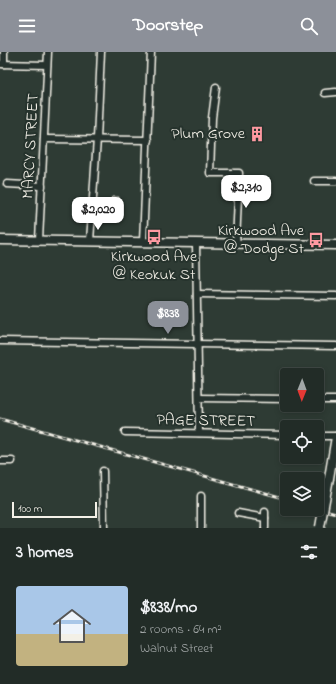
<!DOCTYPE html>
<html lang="en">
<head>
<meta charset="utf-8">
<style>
  :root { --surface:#222c27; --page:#2a342f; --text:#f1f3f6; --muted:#a2a7a7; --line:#3f4844; --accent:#8c9099 }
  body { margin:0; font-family:"Indie Flower",sans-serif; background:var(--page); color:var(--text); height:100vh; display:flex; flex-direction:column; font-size:15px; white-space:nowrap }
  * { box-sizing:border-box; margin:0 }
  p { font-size:13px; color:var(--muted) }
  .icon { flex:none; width:22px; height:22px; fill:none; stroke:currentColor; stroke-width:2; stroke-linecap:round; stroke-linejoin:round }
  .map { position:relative; height:476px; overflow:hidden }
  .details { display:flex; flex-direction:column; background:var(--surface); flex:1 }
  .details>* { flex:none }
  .needle { width:26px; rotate:181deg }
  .fabs { position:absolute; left:280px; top:316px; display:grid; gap:8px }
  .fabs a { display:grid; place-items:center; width:44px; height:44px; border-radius:4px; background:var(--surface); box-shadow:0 2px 6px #0003,0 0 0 1px var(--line); font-size:20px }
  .scale { position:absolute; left:12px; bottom:10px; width:85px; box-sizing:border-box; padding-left:4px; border:2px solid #f4f1e8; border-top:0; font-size:11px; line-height:14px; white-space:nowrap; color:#f4f1e8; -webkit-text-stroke:3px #26332d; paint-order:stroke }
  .price { position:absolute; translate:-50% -34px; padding:0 9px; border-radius:8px; background:#fff; color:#222; font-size:13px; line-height:26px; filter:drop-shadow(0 1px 2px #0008) }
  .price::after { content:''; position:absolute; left:50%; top:24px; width:12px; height:9px; margin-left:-6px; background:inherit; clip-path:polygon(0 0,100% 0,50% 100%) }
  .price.active { background:var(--accent); color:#fff }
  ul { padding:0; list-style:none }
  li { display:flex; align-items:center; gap:12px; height:100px; padding:0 16px }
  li+li { border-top:1px solid var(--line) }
  li span { display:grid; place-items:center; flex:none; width:112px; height:80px; border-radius:4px; color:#555 }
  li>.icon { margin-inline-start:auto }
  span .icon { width:48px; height:48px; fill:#fffc; stroke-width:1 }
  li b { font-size:17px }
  h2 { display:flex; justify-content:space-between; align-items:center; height:48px; padding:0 16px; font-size:17px }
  header { display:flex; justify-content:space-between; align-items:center; height:52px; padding:0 16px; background:var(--accent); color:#fff; font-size:18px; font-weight:700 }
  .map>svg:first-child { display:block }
  .building { fill:url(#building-back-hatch); stroke:#f4f1e8 }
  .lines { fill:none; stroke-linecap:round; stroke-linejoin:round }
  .minor-casing { stroke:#f4f1e8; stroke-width:9 }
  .major-casing { stroke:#f4f1e8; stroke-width:11 }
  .minor { stroke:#26332d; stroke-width:6 }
  .major { stroke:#26332d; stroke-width:8 }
  .rail-casing { stroke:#f4f1e8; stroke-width:3 }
  .rail { stroke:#26332d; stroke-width:1.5; stroke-dasharray:4.5; stroke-linecap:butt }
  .major-bridge-casing { stroke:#f4f1e8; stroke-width:11; stroke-linecap:butt }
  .major-bridge { stroke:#26332d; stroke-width:8 }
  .labels { text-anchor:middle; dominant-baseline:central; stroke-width:4; stroke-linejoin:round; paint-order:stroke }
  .poi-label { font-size:16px; fill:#f4f1e8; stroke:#26332d; text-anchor:end }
  .street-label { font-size:16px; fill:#f4f1e8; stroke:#26332d }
</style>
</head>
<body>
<header><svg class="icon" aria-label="menu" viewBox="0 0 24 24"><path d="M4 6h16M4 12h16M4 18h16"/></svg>Doorstep<svg class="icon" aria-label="search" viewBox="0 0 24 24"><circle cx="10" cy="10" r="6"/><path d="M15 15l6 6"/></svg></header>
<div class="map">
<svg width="336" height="476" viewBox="0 0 336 476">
  <defs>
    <pattern id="building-back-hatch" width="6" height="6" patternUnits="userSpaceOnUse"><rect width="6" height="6" fill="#5c655e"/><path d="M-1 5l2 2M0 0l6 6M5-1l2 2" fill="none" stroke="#747c75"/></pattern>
  </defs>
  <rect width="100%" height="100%" fill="#2e3b34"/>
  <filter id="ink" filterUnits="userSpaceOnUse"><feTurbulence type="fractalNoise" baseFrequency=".025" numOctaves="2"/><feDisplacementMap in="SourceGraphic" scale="8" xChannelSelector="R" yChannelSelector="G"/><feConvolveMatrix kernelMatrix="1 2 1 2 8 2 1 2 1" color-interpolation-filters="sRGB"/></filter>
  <g filter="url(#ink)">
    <g class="building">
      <polygon points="253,76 261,77 260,89 252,88"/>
      <polygon points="112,145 119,145 119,152 122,152 120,162 112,162 111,146"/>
    </g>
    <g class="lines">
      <defs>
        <g id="minor">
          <polyline points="0,12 47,13"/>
          <polyline points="4,12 4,0"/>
          <polyline points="216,35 212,66 210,121 239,121 236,192"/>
          <polyline points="325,41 336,40"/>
          <polyline points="44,87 148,88"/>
          <polyline points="314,129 336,129"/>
          <polyline points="7,132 42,134"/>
          <polyline points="39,188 48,0"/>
          <polyline points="90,189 97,87 101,0"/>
          <polyline points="143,190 151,0"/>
          <polyline points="196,191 199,381"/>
          <polyline points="197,242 336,244"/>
          <polyline points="0,289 336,294"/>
          <polyline points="199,346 287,347"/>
          <polyline points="317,348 336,348"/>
          <polyline points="125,380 287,383"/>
          <polyline points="317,384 336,384"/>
          <polyline points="0,409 12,409"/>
          <polyline points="103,419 104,476"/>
          <polyline points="201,444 201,476"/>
          <polyline points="265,460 265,476"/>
          <polyline points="238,461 265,466"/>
        </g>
        <g id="major">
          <polyline points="0,188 336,193"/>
          <polyline points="329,426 336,385"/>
        </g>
      </defs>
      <use href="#minor" class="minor-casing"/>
      <use href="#major" class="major-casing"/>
      <use href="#minor" class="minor"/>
      <use href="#major" class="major"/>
      <defs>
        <g id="rail">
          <polyline points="0,367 287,447"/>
          <polyline points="317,456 336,461"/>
        </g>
      </defs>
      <use href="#rail" class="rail-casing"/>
      <use href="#rail" class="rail"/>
      <defs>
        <polyline id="major-bridge" points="320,475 329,426"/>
      </defs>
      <use href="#major-bridge" class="major-bridge-casing"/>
      <use href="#major-bridge" class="major-bridge"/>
    </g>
  </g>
  <defs>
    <symbol id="building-bare" viewBox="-9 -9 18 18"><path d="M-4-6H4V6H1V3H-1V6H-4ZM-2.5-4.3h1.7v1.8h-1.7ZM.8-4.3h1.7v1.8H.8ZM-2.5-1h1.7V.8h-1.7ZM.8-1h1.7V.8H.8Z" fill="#ff9aa2" stroke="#26332d" stroke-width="2.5" paint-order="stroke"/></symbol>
    <symbol id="bus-bare" viewBox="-9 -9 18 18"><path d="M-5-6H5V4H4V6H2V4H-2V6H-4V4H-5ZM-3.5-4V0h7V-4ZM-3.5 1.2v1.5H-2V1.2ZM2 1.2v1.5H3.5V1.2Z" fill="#ff9aa2" stroke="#26332d" stroke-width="2.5" paint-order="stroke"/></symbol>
  </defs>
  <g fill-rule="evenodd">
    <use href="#building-bare" x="246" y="71" width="22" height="22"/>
    <use href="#bus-bare" x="143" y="174" width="22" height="22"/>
    <use href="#bus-bare" x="305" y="177" width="22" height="22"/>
  </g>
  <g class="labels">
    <g class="poi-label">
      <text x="245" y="82">Plum Grove</text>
      <text x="304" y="179">Kirkwood Ave<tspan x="304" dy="18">@ Dodge St</tspan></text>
      <text x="154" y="205" text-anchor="middle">Kirkwood Ave<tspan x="154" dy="18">@ Keokuk St</tspan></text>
    </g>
    <g class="street-label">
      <text transform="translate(31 94) rotate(-87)">MARCY STREET</text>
      <text transform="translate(206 369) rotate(1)">PAGE STREET</text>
    </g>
  </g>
</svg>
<div class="fabs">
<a><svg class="needle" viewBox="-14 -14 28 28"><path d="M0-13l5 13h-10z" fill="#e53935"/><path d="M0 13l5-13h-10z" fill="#a2a7a7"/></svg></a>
<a><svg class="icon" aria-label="locate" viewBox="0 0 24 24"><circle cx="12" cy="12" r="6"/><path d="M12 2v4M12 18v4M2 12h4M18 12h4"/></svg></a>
<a><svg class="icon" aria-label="layers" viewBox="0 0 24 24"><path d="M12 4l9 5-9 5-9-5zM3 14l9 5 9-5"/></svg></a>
</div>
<div class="scale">100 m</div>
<b class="price" style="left:246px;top:157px">$2,310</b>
<b class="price" style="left:98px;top:179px">$2,020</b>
<b class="price active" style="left:168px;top:283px">$838</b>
</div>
<section class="details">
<h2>3 homes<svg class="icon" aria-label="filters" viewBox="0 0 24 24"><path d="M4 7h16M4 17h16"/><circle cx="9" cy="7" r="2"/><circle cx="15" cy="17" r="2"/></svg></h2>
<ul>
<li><span style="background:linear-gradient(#a9c7e8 60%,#c2b280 0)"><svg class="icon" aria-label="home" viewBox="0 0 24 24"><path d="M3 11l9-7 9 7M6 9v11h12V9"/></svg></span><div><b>$838/mo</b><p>2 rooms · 64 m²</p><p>Walnut Street</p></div></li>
</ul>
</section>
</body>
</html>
